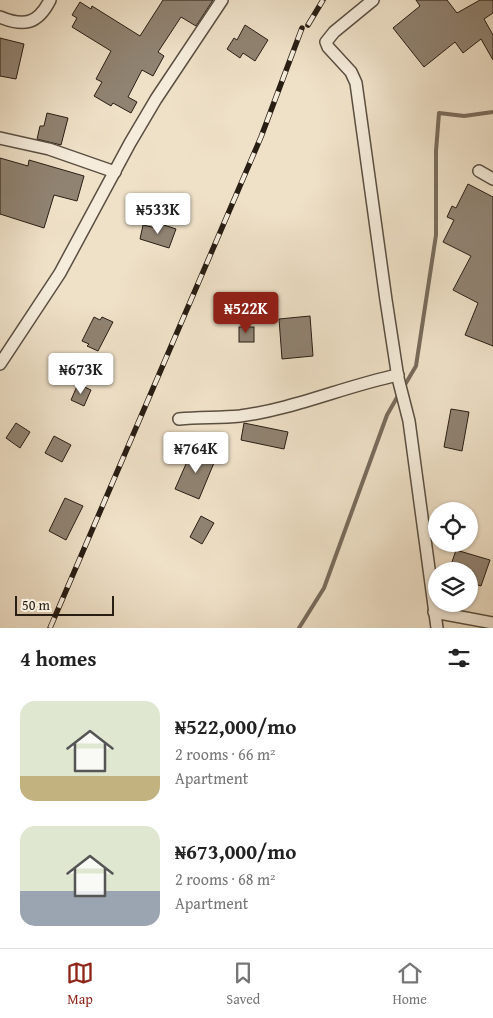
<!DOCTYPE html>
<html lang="en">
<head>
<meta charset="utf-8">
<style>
  :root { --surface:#fff; --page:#f2f2f2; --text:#222; --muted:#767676; --line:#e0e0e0; --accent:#8f2418 }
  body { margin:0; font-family:"Gentium Book Plus",serif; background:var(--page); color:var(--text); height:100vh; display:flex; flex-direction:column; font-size:19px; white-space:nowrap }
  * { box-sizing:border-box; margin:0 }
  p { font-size:16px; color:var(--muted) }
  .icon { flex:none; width:28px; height:28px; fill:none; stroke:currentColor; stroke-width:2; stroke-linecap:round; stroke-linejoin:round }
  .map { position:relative; height:628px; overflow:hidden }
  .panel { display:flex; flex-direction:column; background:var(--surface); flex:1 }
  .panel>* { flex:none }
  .buttons { position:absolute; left:428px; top:502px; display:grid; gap:10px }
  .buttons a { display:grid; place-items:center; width:50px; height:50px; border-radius:50%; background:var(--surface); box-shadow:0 1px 4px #0004; font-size:25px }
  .scale { position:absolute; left:15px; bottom:12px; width:99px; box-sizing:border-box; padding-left:5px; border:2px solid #291e14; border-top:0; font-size:14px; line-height:18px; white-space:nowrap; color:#291e14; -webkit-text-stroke:4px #f5ecdb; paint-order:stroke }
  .price { position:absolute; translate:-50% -42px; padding:0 11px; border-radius:5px; background:#fff; color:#222; font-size:16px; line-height:32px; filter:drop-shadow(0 1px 2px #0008) }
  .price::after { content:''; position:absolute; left:50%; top:30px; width:15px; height:11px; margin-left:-8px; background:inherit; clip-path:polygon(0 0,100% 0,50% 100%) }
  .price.selected { background:var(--accent); color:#fff }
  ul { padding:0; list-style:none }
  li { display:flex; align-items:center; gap:15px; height:125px; padding:0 20px }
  li span { display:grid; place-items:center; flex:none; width:140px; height:100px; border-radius:15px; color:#555 }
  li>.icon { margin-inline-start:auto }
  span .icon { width:60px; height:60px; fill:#fffc; stroke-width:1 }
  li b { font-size:21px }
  h2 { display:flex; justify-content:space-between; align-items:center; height:60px; padding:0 20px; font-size:21px }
  .tab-bar { display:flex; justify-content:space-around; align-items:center; height:70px; border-top:1px solid var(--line); background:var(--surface); font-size:14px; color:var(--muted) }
  .tab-bar a { display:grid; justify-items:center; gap:2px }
  .tab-bar .selected { color:var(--accent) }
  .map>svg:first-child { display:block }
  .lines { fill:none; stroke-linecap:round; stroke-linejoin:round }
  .stream { stroke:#786b5b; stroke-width:4 }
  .building { fill:#908372; stroke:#291e14 }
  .minor-casing { stroke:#5a4f41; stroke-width:14 }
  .minor { stroke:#f5ecdb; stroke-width:11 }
  .rail-casing { stroke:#291e14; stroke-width:5.5 }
  .rail { stroke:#f5ecdb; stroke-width:4; stroke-dasharray:11; stroke-linecap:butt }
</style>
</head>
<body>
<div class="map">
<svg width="493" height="628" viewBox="0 0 493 628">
  <rect width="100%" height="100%" fill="#efe1c8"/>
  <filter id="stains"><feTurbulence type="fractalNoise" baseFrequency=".004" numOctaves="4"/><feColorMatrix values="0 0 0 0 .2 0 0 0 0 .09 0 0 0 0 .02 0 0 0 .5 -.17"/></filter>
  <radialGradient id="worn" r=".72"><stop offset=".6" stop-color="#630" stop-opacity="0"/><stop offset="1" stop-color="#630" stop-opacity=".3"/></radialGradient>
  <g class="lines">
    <g class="stream">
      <polyline points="403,388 416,366 436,235 436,151 439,113 464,116 493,112"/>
      <polyline points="299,628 324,588 387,415 399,394"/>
    </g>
  </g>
  <g class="building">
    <polygon points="163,0 213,0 196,26 181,17 158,52 164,56 153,76 142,70 128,97 137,102 131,113 113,103 111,106 94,96 102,82 96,79 111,51 72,27 77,18 72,15 80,2 91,9 92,6 140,36"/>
    <polygon points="416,0 447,0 457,13 480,0 493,0 493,13 484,19 493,35 493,60 481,39 463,53 455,42 424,67 393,28 420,6"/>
    <polygon points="245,25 268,40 255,61 243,53 240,58 227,49 234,38 237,40"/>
    <polygon points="0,38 24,44 16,79 0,76"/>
    <polygon points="47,113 68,118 61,145 37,139 40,126 44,126"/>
    <polygon points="0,158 28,166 29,160 84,176 77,201 54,195 44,228 0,214"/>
    <polygon points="468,184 493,197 493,346 465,335 478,303 453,290 471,256 443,242 454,220 447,217 452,206 456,208"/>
    <polygon points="158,223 176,229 169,248 140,239 143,225 156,228"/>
    <polygon points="310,316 313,356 282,359 279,319"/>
    <polygon points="94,317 100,320 102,317 113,322 98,351 87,346 89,344 82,341"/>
    <rect x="239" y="327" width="15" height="15"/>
    <polygon points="78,384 91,390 84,406 71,400"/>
    <polygon points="451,409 469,412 462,451 444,447"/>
    <polygon points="16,423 30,432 20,448 6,438"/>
    <polygon points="244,423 288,432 284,449 241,440"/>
    <polygon points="54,436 71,445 62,462 45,453"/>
    <polygon points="193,448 216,458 199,499 175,489"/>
    <polygon points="65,498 83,506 66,540 49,531"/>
    <polygon points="201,516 214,523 202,544 190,537"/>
    <polygon points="456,550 490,560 481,586 469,582 469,571 449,571"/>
  </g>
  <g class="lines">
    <defs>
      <g id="minor">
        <polyline points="373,0 334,32 326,42 328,47 351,72 356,83 386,300 398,378 409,421 437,628"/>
        <path d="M0,17C24,27 38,24 50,0"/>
        <polyline points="0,138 49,149 115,172"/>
        <polyline points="479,171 493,179"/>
        <polyline points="0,364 60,273 130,143 156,99 222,0"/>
        <path d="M179,419C199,417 220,418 240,416C294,409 345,386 398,375"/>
        <polyline points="434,612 493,623"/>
      </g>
    </defs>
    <use href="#minor" class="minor-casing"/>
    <use href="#minor" class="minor"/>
    <defs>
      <g id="rail">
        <polyline points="308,25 323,0"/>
        <polyline points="50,628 261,137 302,28"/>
      </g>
    </defs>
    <use href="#rail" class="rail-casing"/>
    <use href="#rail" class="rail"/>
  </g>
  <rect width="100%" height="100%" filter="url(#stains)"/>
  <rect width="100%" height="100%" fill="url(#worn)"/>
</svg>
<div class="buttons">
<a><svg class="icon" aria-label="locate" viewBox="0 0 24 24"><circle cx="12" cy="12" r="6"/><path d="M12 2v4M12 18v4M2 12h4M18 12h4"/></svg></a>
<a><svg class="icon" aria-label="layers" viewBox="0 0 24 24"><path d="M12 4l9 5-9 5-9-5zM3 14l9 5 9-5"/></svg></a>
</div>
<div class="scale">50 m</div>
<b class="price" style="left:158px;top:235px">₦533K</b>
<b class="price selected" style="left:246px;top:334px">₦522K</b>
<b class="price" style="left:81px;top:395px">₦673K</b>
<b class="price" style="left:196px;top:474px">₦764K</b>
</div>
<section class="panel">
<h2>4 homes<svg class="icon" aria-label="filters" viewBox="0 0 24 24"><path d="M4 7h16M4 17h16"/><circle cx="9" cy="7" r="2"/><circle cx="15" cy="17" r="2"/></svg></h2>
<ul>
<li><span style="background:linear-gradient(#dfe7d0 75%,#c2b280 0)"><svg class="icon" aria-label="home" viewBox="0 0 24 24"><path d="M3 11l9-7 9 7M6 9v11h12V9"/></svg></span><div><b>₦522,000/mo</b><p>2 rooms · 66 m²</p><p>Apartment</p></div></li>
<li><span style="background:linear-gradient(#dfe7d0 65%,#9aa5b1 0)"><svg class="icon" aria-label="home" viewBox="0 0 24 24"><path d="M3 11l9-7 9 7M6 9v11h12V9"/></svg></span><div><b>₦673,000/mo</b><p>2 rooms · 68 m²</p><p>Apartment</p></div></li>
</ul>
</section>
<nav class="tab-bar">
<a class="selected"><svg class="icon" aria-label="map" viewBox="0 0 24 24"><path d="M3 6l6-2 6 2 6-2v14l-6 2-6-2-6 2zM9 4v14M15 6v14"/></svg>Map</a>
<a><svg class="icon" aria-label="saved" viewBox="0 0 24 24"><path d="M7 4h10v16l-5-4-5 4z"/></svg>Saved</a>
<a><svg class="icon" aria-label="home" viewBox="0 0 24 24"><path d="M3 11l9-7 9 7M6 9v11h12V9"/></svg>Home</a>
</nav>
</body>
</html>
